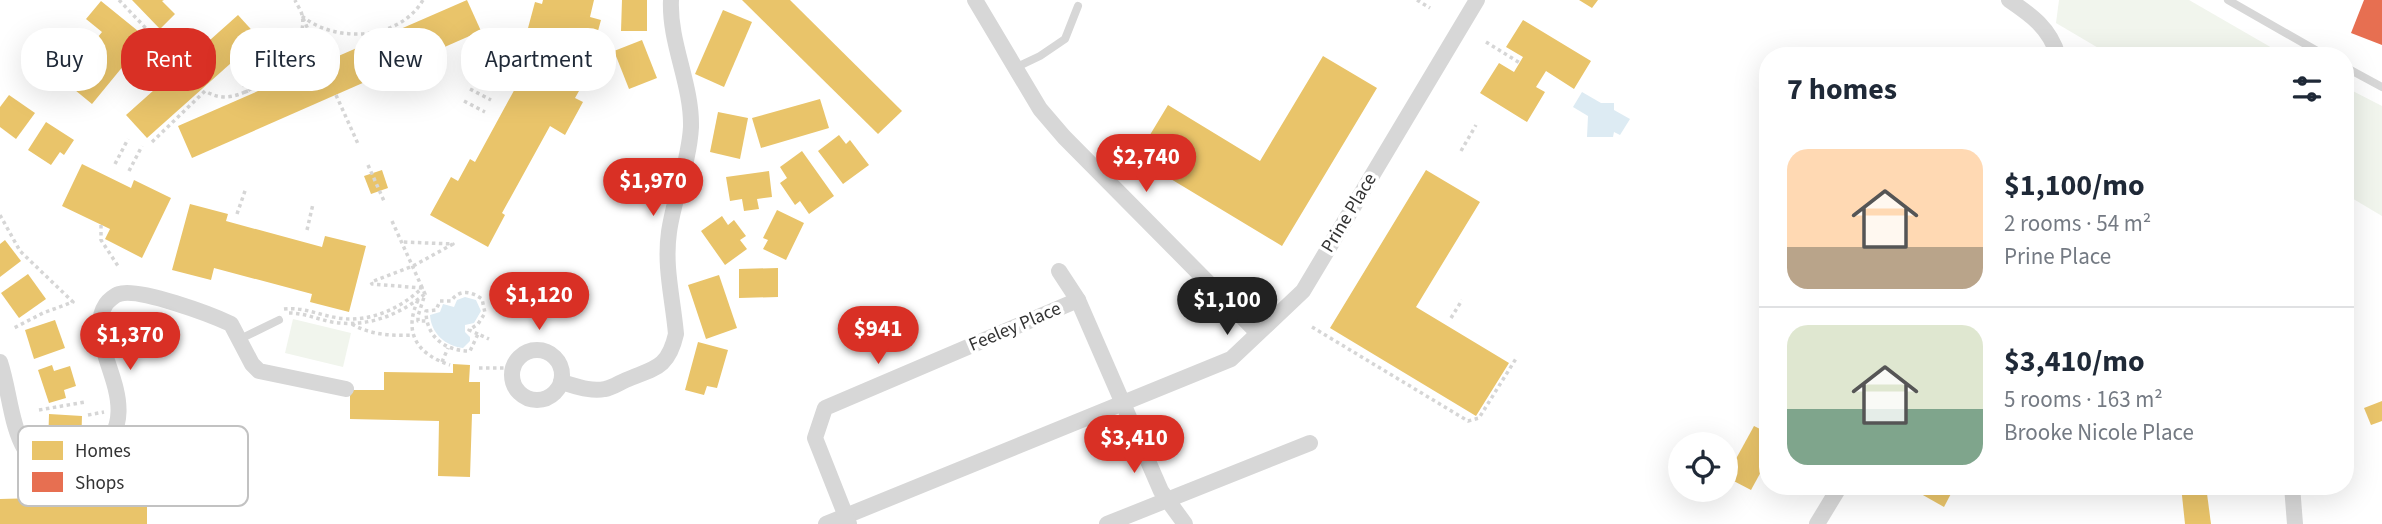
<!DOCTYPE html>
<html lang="en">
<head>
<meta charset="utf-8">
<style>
  :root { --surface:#fff; --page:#f2f2f3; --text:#1f2937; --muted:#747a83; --line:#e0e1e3; --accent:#d93025 }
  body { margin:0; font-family:"Source Sans 3",sans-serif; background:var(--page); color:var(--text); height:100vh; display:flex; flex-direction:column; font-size:26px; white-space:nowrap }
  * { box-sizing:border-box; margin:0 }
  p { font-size:23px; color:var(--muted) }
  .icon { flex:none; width:38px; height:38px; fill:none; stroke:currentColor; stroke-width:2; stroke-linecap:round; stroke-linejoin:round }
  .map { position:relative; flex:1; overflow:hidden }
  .sheet { position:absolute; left:1759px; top:47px; width:595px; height:448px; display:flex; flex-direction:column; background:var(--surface); border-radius:28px; box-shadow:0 7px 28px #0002 }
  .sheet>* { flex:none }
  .hud { position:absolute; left:21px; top:28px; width:665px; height:63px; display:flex; gap:14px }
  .tools { position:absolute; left:1668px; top:432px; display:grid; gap:14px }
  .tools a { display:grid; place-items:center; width:70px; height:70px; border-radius:50%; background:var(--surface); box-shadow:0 7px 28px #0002; font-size:35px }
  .price { position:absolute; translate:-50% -60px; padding:0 16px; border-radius:24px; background:var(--accent); color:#fff; font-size:23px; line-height:46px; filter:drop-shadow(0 2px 4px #0008) }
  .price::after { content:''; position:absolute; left:50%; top:42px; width:21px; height:16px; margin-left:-10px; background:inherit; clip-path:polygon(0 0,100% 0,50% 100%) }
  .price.on { background:#222; color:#fff }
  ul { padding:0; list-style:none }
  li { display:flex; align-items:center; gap:21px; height:175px; padding:0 28px }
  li+li { border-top:2px solid var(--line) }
  li span { display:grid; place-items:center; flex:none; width:196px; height:140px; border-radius:21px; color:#555 }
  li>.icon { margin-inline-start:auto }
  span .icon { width:84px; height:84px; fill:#fffc; stroke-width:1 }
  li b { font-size:30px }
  h2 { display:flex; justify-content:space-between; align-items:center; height:84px; padding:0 28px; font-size:30px }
  .pill { padding:0 24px; border-radius:28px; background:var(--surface); box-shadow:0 7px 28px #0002; font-size:24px; line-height:63px }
  .pill.on { background:var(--accent); color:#fff }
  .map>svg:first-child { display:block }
  .green { fill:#f1f5ed }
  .water { fill:#ddebf3 }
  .homes { fill:#e9c46a }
  .shops { fill:#e76f51 }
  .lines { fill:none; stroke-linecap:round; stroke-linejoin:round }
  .path { stroke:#d6d6d6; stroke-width:3.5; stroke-dasharray:3.5 3.5; stroke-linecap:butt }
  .lane { stroke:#d7d7d7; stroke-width:8 }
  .street { stroke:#d7d7d7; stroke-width:16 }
  .labels { text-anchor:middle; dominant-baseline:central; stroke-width:7; stroke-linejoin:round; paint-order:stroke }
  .street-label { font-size:19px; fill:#333; stroke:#fff }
  .key { fill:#fff; stroke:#c2c2c2; stroke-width:2 }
  .key-label { font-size:19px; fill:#333 }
</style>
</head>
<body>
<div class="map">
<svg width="2382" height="524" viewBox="0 0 2382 524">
  <rect width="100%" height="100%" fill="#fff"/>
  <g class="green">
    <polygon points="2059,0 2189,0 2286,56 2112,56 2056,23"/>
    <polygon points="2345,87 2382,106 2382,216 2345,194"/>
    <polygon points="293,319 351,333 343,367 285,353"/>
  </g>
  <g class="water">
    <polygon points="1582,92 1601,103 1614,103 1614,110 1630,119 1620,135 1614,132 1613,137 1587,137 1588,116 1573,107"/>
    <path d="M465,297L476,300L481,311L474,323L465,325V332L470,337V341L463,348C445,346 431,333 430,315L440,312L443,304L454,307L457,300Z"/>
  </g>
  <g class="homes">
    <polygon points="132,0 164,0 162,1 175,14 160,29"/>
    <polygon points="467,0 481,31 192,158 178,126"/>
    <polygon points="543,0 594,0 590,17 601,20 590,60 524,43 535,2 542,4"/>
    <polygon points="622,0 647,0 647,31 621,31"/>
    <polygon points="742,0 790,0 902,111 878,134"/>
    <polygon points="1579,0 1598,0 1592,8"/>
    <polygon points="101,1 138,31 129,41 138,48 92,104 47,67 61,50 77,63 102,32 86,19"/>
    <polygon points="723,10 752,22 724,87 695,74"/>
    <polygon points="238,15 259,38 147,138 126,115"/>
    <polygon points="1523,20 1591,61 1574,89 1546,71 1536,87 1545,92 1527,122 1480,93 1499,63 1514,72 1523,57 1506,47"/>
    <polygon points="642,40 657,78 629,89 614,51"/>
    <polygon points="1323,56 1377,88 1282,246 1136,158 1168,105 1260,161"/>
    <polygon points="529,63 579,91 575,98 583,102 565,135 550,126 502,213 505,215 488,247 430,215 451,177 458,181 470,159 475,162"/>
    <polygon points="9,95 35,113 16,139 0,127 0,107"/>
    <polygon points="820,99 829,128 761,148 752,118"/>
    <polygon points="718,112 748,118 740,159 710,152"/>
    <polygon points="46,122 74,140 64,155 60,152 51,165 28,150"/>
    <polygon points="839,135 846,144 850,140 869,165 843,184 818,151"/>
    <polygon points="802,151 834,196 809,214 800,201 795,205 780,183 787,178 780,167"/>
    <polygon points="82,164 131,188 134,180 171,198 142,258 105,239 110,229 62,206"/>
    <polygon points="382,170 388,188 371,194 364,176"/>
    <polygon points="1426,170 1480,202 1416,307 1509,363 1476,416 1330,328"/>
    <polygon points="769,171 772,197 757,199 759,209 744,211 742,199 730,201 726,177"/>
    <polygon points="190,204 228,214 226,221 322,247 325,236 366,246 349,312 310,302 312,294 214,268 211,280 172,270"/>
    <polygon points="777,210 804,223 786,260 763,249 768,240 763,238"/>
    <polygon points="722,216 728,225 734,220 746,236 740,240 747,249 725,265 701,231"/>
    <polygon points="5,240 21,261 0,277 0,244"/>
    <polygon points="778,268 778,297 739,298 739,269"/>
    <polygon points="28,274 46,299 19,318 1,293"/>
    <polygon points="719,275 737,328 706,339 688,285"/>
    <polygon points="55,320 65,348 34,359 25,330"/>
    <polygon points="698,342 728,350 717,388 707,386 704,395 685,390"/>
    <polygon points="453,364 470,365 469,382 480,382 480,414 472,414 470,477 438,476 439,421 350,419 350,390 384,390 384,372 453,373"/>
    <polygon points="52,365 54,371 70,366 76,386 64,390 66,398 49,403 38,370"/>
    <polygon points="2382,401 2382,421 2371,425 2364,408"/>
    <polygon points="49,414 82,416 81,447 48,446"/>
    <polygon points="1754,426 1768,433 1768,459 1751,490 1726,477"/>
    <polygon points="1917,486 1955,486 1944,507 1914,490"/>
    <polygon points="2181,486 2206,486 2211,524 2185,524"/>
    <polygon points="147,495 147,524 0,524 0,499"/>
  </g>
  <polygon class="shops" points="2364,0 2382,0 2382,45 2351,33"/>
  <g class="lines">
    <g class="path">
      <polyline points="119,0 158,41"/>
      <polyline points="1417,0 1430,8"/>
      <path d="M302,16C336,44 400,40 423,0"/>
      <polyline points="303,18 323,63"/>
      <polyline points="1486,42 1520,63"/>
      <polyline points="237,59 244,65 242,80 248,96"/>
      <polyline points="470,89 491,100"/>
      <polyline points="336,95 359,146"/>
      <polyline points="464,101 485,112"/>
      <path d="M152,142L205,91C212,95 218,97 226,97C257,96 310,48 302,15C301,10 297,5 295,0"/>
      <polyline points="1461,151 1476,125"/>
      <polyline points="115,164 128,139"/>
      <polyline points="368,165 384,201"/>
      <polyline points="129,171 142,146"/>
      <polyline points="237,214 246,188"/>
      <polyline points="0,215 20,251 73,302 43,313 12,329"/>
      <polyline points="392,221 425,294 418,316 418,321 426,321"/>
      <polyline points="101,225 101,240 118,266"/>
      <polyline points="307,230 313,204"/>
      <path d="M418,300C403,333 417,354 450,365"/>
      <path d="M284,309C304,307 319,315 338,318C369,323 400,309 422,288L372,284L371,282L413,266L453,244L402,242"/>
      <path d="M289,313C304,313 317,319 332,322C367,328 399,315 425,294"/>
      <polyline points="1451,318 1462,300"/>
      <path d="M352,324C370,335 393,336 413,335"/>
      <polyline points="1312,327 1468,421 1479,418 1517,357"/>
      <path d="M478,334L469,330L478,324L485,313L482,299C471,291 459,289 451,301H440L436,310L426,311C426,337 445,351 470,351L478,334L489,339"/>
      <polyline points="442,362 448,348"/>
      <polyline points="479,368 514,368"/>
      <polyline points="39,410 85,402"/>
      <polyline points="88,415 104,412"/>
    </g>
    <g class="lane">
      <polyline points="2228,0 2326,56"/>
      <polyline points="1017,67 1040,56 1065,39 1078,6"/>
      <polyline points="2345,67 2382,87"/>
      <polyline points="240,339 279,320"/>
    </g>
    <g class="street">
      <polyline points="975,0 1040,109 1064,137 1258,333"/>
      <path d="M2009,0C2031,15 2050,28 2058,56"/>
      <polyline points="1059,271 1078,300 1161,491 1185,524"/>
      <circle cx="537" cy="375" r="25"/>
      <path d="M0,362C9,389 10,419 22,444C27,455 39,465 50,469C63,473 84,467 95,458C155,405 78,347 106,304C108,301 115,295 119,294C138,287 212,315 231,324L252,364L259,371L346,389"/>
      <path d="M561,382C576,386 590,392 605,389C612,388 619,383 626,380C654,368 668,369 676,334C673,299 664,267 669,232C674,197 689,163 691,127C692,84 669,43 671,0"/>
      <polyline points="2292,486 2295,524"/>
      <polyline points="826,524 1231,359 1303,291 1477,0"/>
      <polyline points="849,524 815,438 825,408 1078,300"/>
      <polyline points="1107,524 1310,443"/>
      <polyline points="1817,524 1840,486"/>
    </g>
  </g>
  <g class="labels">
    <g class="street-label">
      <text transform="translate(1349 213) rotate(-59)">Prine Place</text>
      <text transform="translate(1015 327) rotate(-23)">Feeley Place</text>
    </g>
  </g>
  <rect x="18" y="426" width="230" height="80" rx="10" class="key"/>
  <rect x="32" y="441" width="31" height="19" fill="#e9c46a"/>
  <rect x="32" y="472" width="31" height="20" fill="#e76f51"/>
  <g class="key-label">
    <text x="75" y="457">Homes</text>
    <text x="75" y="489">Shops</text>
  </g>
</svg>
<div class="tools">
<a><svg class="icon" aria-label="locate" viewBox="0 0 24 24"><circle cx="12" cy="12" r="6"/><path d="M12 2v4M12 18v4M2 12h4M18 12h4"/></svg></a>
</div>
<b class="price" style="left:1146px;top:194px">$2,740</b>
<b class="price" style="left:653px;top:218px">$1,970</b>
<b class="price" style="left:539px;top:332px">$1,120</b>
<b class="price on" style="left:1227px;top:337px">$1,100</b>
<b class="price" style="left:878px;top:366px">$941</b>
<b class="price" style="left:130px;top:372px">$1,370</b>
<b class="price" style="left:1134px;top:475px">$3,410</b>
<div class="hud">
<a class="pill">Buy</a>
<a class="pill on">Rent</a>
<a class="pill">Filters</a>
<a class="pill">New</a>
<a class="pill">Apartment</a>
</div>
<section class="sheet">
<h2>7 homes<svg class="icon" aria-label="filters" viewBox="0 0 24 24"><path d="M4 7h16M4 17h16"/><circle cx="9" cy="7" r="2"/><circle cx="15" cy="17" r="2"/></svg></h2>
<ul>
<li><span style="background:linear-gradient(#ffd9b3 70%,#b9a48a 0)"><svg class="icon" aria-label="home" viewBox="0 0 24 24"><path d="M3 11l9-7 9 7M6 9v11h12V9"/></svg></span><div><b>$1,100/mo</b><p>2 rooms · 54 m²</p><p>Prine Place</p></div></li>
<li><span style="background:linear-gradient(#dfe7d0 60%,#7fa58c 0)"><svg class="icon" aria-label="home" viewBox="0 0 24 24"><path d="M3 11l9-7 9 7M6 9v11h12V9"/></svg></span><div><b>$3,410/mo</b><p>5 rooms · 163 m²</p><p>Brooke Nicole Place</p></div></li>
</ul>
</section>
</div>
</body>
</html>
